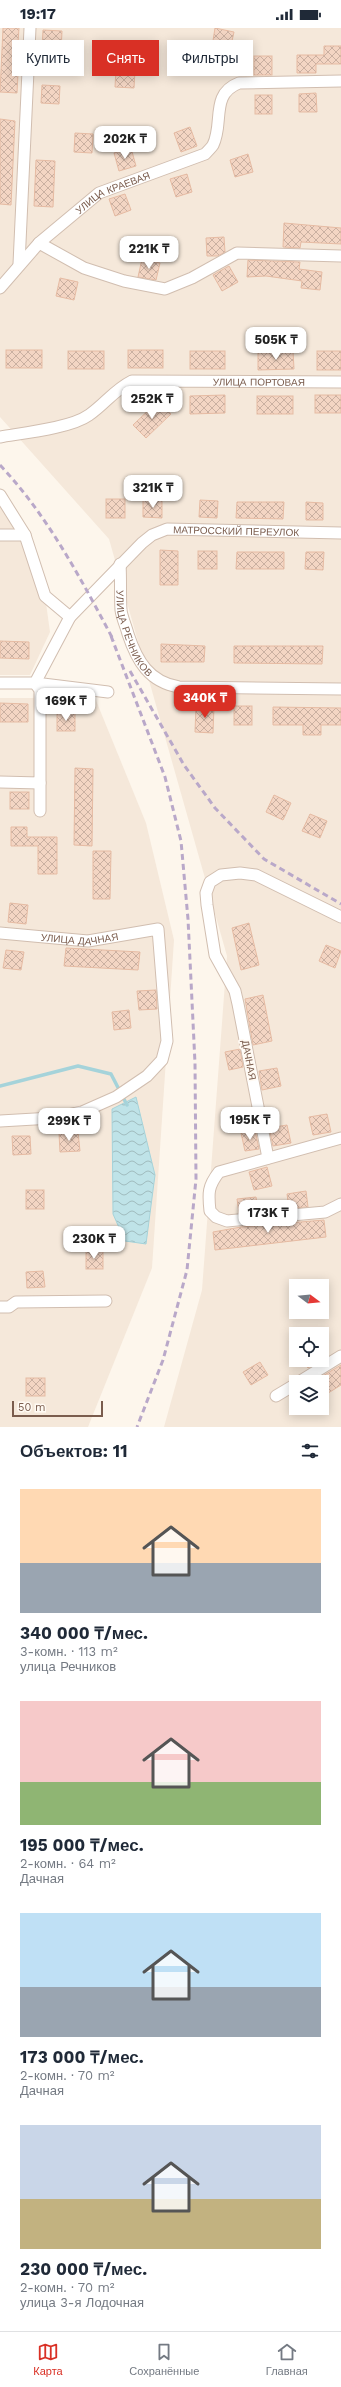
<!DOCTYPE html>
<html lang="ru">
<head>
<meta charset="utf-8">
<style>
  :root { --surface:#fff; --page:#f2f2f3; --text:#1f2937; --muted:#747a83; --line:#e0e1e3; --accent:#d93025 }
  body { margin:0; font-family:"Work Sans",sans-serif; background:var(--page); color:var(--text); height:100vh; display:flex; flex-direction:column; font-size:15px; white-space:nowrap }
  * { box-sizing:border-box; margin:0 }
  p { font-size:13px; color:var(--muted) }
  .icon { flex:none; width:22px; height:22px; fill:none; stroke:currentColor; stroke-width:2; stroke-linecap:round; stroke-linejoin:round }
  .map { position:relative; height:1399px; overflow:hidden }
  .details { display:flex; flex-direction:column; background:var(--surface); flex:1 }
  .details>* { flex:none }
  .top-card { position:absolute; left:12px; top:12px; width:317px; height:36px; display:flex; gap:8px }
  .needle { width:26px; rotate:106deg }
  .buttons { position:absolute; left:289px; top:1251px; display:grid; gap:8px }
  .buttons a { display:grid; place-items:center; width:40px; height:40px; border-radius:0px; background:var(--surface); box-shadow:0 2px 10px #0003; font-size:20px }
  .scale { position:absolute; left:12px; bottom:10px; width:91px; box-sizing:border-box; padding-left:4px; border:2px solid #7a5c4d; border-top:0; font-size:11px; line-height:14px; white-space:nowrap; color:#7a5c4d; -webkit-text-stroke:3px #fffaf3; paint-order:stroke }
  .price { position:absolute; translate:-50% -34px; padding:0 9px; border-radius:8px; background:#fff; color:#222; font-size:13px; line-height:26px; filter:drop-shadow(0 1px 2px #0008) }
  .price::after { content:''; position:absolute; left:50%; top:24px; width:12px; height:9px; margin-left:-6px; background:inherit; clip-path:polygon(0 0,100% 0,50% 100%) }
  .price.current { background:var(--accent); color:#fff }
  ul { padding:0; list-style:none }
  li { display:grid; align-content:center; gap:8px; height:212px; padding:0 20px }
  li span { display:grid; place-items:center; height:124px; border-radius:0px; color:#555 }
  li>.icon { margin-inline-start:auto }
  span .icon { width:72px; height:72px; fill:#fffc; stroke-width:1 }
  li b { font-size:17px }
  h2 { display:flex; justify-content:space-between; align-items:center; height:48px; padding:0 20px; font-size:17px }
  .pill { padding:0 14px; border-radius:0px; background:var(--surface); box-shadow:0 2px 10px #0003; font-size:14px; line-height:36px }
  .pill.current { background:var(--accent); color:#fff }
  .status { display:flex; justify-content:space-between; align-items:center; height:28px; padding:0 20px; background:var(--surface); direction:ltr }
  .status svg { height:11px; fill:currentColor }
  .tabs { display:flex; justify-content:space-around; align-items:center; height:56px; border-top:1px solid var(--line); background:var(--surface); font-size:11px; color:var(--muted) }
  .tabs a { display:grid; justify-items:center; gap:2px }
  .tabs .current { color:var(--accent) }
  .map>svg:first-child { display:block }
  .residential { fill:#f5e8da; fill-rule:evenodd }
  .water { fill:url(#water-waves); stroke:#a5d3da }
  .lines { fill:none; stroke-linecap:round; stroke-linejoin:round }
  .stream { stroke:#a5d3da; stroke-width:3.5 }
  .building { fill:url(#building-cross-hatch); stroke:#e6bba3 }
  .minor-casing { stroke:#d1beb0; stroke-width:13 }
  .minor { stroke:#fff; stroke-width:11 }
  .rail { stroke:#b9a8c9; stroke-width:3; stroke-dasharray:6 4; stroke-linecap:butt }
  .labels { text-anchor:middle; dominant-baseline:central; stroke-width:3.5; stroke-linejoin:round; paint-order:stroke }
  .street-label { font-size:10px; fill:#7a5c4d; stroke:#fffaf3 }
</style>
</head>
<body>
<div class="status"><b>19:17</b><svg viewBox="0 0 49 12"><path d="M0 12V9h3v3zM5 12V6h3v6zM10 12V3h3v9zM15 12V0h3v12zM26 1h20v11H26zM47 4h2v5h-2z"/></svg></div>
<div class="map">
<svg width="341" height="1399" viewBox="0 0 341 1399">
  <defs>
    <pattern id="water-waves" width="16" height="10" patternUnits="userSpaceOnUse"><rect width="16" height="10" fill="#bfe3e8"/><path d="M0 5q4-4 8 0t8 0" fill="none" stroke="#a0bbbe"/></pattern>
    <pattern id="building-cross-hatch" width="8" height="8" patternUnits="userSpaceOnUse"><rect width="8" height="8" fill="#f3d5c3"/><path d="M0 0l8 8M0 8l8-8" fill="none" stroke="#cab0a1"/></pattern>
  </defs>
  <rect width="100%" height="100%" fill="#fdf6ec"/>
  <g class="residential">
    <path d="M0,0H341V1399H164L202,1262L227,928L109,511L0,389ZM296,1258H322V1284H296ZM296,1306H322V1332H296ZM296,1354H322V1380H296Z"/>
    <polygon points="0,476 41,539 50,604 30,647 0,647"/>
    <polygon points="0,670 95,670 146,795 174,912 152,1240 88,1399 0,1399"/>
  </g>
  <polygon class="water" points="136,1069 155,1147 146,1216 125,1213 113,1186 112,1081"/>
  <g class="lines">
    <polyline class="stream" points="0,1058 78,1038 111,1046 127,1077"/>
  </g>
  <g class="building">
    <polygon points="3,0 19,0 16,45 18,46 17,65 0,64"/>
    <polygon points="215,0 234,4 230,22 212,19"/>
    <polygon points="43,2 62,3 61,23 42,22"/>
    <polygon points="324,18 341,18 341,36 316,36 316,45 297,45 297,27 324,27"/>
    <rect x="254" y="28" width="18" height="19"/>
    <polygon points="116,41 135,42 134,60 115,59"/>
    <polygon points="42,57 60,58 59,76 41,75"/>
    <polygon points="316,65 317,84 299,84 299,66"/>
    <rect x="255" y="67" width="17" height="19"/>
    <polygon points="0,91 15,93 11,177 0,176"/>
    <polygon points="190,99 197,118 181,124 174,105"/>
    <polygon points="75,105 93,106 92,125 74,124"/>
    <polygon points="131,120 136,138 119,143 114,125"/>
    <polygon points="248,126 253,144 235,149 230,132"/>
    <polygon points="36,132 55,133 53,179 34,178"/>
    <polygon points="187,146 192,164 176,169 170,151"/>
    <polygon points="125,166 131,182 115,188 109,171"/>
    <polygon points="284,195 341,200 341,216 301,214 300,220 283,219"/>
    <polygon points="224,209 225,224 218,228 207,228 206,210"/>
    <polygon points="142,231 160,235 156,252 138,249"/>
    <polygon points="248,232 300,234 299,241 322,244 320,262 301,260 302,253 266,248 247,249"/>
    <polygon points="229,238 238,254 222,263 213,247"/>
    <polygon points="60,250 78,254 74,272 56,268"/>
    <rect x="6" y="322" width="36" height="18"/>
    <rect x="128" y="322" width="35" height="18"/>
    <rect x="68" y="323" width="36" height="18"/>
    <rect x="190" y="323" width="35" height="18"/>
    <polygon points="293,323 294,341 258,342 258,324"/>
    <rect x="317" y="323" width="24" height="19"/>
    <polygon points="225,367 225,385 190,386 190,368"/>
    <rect x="315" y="367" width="26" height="18"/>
    <rect x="257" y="368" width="36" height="18"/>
    <polygon points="158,373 171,386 146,410 133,397"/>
    <rect x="106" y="471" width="19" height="19"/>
    <polygon points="143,472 162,472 162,490 143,489"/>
    <polygon points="200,472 218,473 217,490 199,489"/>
    <polygon points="237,474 284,474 283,491 236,490"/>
    <polygon points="306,474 323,475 323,492 306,492"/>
    <polygon points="160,522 178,523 178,557 160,557"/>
    <rect x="198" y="523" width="19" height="18"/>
    <polygon points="237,524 284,524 284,541 236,541"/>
    <polygon points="306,524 324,524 323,542 305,541"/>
    <polygon points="0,613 29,614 29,631 0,630"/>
    <polygon points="161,616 205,618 204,634 161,634"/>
    <polygon points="234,618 323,618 322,636 234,635"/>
    <polygon points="0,675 28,676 28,694 0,694"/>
    <polygon points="196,678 214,678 213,705 195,704"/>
    <rect x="234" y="678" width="18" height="19"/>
    <polygon points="273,679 341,680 341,697 321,697 321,707 303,707 303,697 273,697"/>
    <rect x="57" y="684" width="18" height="19"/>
    <polygon points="75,740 93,741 92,818 74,817"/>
    <rect x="10" y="764" width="19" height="17"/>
    <polygon points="274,767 291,775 283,792 266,784"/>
    <polygon points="310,786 327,793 320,810 302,803"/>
    <polygon points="11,799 27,799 27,809 57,809 57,846 38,846 38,818 11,818"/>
    <polygon points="93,823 111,823 110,871 93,871"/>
    <polygon points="10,875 28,877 26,896 8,894"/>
    <polygon points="249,895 259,937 241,942 232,900"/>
    <polygon points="326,917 341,923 335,940 319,933"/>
    <polygon points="66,920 140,924 138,942 64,938"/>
    <polygon points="6,922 24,924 21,942 3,940"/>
    <polygon points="156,962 157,981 139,982 137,963"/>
    <polygon points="263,967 272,1013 253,1017 245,971"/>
    <polygon points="129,982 131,1000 114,1002 112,984"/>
    <polygon points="240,1021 243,1039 229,1042 225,1024"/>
    <polygon points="277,1040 281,1058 262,1062 259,1043"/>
    <polygon points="327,1086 331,1104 313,1107 309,1089"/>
    <polygon points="287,1097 291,1115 273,1118 269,1100"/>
    <polygon points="255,1102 259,1121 245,1123 241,1105"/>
    <polygon points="78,1104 80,1123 60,1124 59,1105"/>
    <polygon points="12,1108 30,1108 31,1126 13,1127"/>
    <polygon points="267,1139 272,1158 254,1162 249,1144"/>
    <rect x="26" y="1162" width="18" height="19"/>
    <polygon points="306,1163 308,1179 289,1180 287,1166"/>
    <polygon points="256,1169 258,1183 239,1185 237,1171"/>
    <polygon points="324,1192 326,1209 215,1222 213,1204 241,1199"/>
    <rect x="86" y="1223" width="17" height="18"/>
    <polygon points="43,1243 45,1259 27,1260 26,1244"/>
    <polygon points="302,1332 321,1332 308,1340"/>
    <polygon points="260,1334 268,1347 251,1357 243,1344"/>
    <polygon points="341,1337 341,1357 325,1367 322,1361 322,1354 316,1352"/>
    <rect x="26" y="1350" width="19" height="18"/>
  </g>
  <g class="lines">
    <defs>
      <g id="minor">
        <polyline points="39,215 84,240 124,253 165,261 192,250 237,225 341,228"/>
        <polyline points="19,236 30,0"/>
        <path id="s1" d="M0,260L39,215L99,165L205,126C208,123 211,120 213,117C224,95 210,66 239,55L341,53"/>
        <path id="s2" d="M0,409C23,405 71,400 89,387C105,376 114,362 132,353L341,354"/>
        <polyline points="0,467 25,507 45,568 70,589"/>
        <polyline points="0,507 25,507"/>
        <path id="s3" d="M120,536C121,551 120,567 121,582C122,590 126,598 128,606C137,633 149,654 179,659L341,661"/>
        <path id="s4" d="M0,655H35L70,589L142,515L152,507L167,501L341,505"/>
        <polyline points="35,655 108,664"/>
        <polyline points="0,754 40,755 40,662 35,655"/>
        <polyline points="40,783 40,755"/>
        <path id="s5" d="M0,905L88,913L158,901L167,1013L162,1032L147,1048L116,1069L82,1084L52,1090L0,1093"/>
        <path d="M341,1110L219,1144C208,1158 208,1165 210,1183L216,1189L227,1193L325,1184L341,1176"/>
        <polyline points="268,1130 238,976 235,963 215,927 207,877 206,865 210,854 221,847 240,845 256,847 341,889"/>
        <polyline points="0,1279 9,1279 16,1274 106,1273"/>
        <polyline points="299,1354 341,1328"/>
        <polyline points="276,1368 296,1356"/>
      </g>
    </defs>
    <use href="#minor" class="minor-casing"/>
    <use href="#minor" class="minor"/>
    <g class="rail">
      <path d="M0,437C48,488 81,551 114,613"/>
      <polyline points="111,608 165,749 181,813 188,891 195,1035 196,1151 187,1242 163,1332 137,1399"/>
      <polyline points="130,643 184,737 215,780 264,831 341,876"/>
    </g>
  </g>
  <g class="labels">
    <g class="street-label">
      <text stroke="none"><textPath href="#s1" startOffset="150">УЛИЦА КРАЕВАЯ</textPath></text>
      <text stroke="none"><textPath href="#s2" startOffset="274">УЛИЦА ПОРТОВАЯ</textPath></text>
      <text stroke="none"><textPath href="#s4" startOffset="311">МАТРОССКИЙ ПЕРЕУЛОК</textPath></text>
      <text stroke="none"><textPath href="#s3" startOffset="72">УЛИЦА РЕЧНИКОВ</textPath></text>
      <text stroke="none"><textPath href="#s5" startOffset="80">УЛИЦА ДАЧНАЯ</textPath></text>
      <text transform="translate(249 1032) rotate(79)">ДАЧНАЯ</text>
    </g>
  </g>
</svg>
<div class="buttons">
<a><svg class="needle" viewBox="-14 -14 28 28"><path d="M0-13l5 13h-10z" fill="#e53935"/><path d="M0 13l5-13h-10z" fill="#747a83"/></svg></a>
<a><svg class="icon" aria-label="locate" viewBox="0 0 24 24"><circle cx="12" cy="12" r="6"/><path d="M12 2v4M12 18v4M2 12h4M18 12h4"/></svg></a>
<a><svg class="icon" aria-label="layers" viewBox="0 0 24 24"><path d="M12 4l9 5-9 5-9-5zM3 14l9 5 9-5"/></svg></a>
</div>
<div class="scale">50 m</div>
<b class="price" style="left:125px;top:132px">202K ₸</b>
<b class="price" style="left:149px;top:242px">221K ₸</b>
<b class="price" style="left:276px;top:333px">505K ₸</b>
<b class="price" style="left:152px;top:392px">252K ₸</b>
<b class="price" style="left:153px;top:481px">321K ₸</b>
<b class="price current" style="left:205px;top:691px">340K ₸</b>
<b class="price" style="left:66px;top:694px">169K ₸</b>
<b class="price" style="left:250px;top:1113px">195K ₸</b>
<b class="price" style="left:69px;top:1114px">299K ₸</b>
<b class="price" style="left:268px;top:1206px">173K ₸</b>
<b class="price" style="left:94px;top:1232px">230K ₸</b>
<div class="top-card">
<a class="pill">Купить</a>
<a class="pill current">Снять</a>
<a class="pill">Фильтры</a>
</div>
</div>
<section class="details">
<h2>Объектов: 11<svg class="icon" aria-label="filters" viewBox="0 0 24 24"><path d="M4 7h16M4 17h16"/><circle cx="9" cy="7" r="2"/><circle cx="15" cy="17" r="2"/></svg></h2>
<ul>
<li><span style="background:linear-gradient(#ffd9b3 60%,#9aa5b1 0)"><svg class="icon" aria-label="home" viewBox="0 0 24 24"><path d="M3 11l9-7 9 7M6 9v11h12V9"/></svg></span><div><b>340 000 ₸/мес.</b><p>3-комн. · 113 m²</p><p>улица Речников</p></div></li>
<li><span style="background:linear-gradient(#f6c9c9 65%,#8fb573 0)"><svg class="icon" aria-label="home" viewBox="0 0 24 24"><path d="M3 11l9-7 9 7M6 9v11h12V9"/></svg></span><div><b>195 000 ₸/мес.</b><p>2-комн. · 64 m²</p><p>Дачная</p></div></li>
<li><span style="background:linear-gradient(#bfe0f5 60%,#9aa5b1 0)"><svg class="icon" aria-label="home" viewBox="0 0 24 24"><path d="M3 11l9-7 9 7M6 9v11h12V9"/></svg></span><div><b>173 000 ₸/мес.</b><p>2-комн. · 70 m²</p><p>Дачная</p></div></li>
<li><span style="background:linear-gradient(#c9d6e8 60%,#c2b280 0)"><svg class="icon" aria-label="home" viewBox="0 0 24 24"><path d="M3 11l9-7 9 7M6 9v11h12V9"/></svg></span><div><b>230 000 ₸/мес.</b><p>2-комн. · 70 m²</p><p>улица 3-я Лодочная</p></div></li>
</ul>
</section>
<nav class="tabs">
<a class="current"><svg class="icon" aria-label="map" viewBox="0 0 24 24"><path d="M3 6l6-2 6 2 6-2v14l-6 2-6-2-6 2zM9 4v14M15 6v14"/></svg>Карта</a>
<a><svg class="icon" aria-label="saved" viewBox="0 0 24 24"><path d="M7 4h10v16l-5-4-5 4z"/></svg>Сохранённые</a>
<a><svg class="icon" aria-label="home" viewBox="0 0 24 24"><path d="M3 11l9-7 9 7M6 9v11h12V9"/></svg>Главная</a>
</nav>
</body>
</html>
